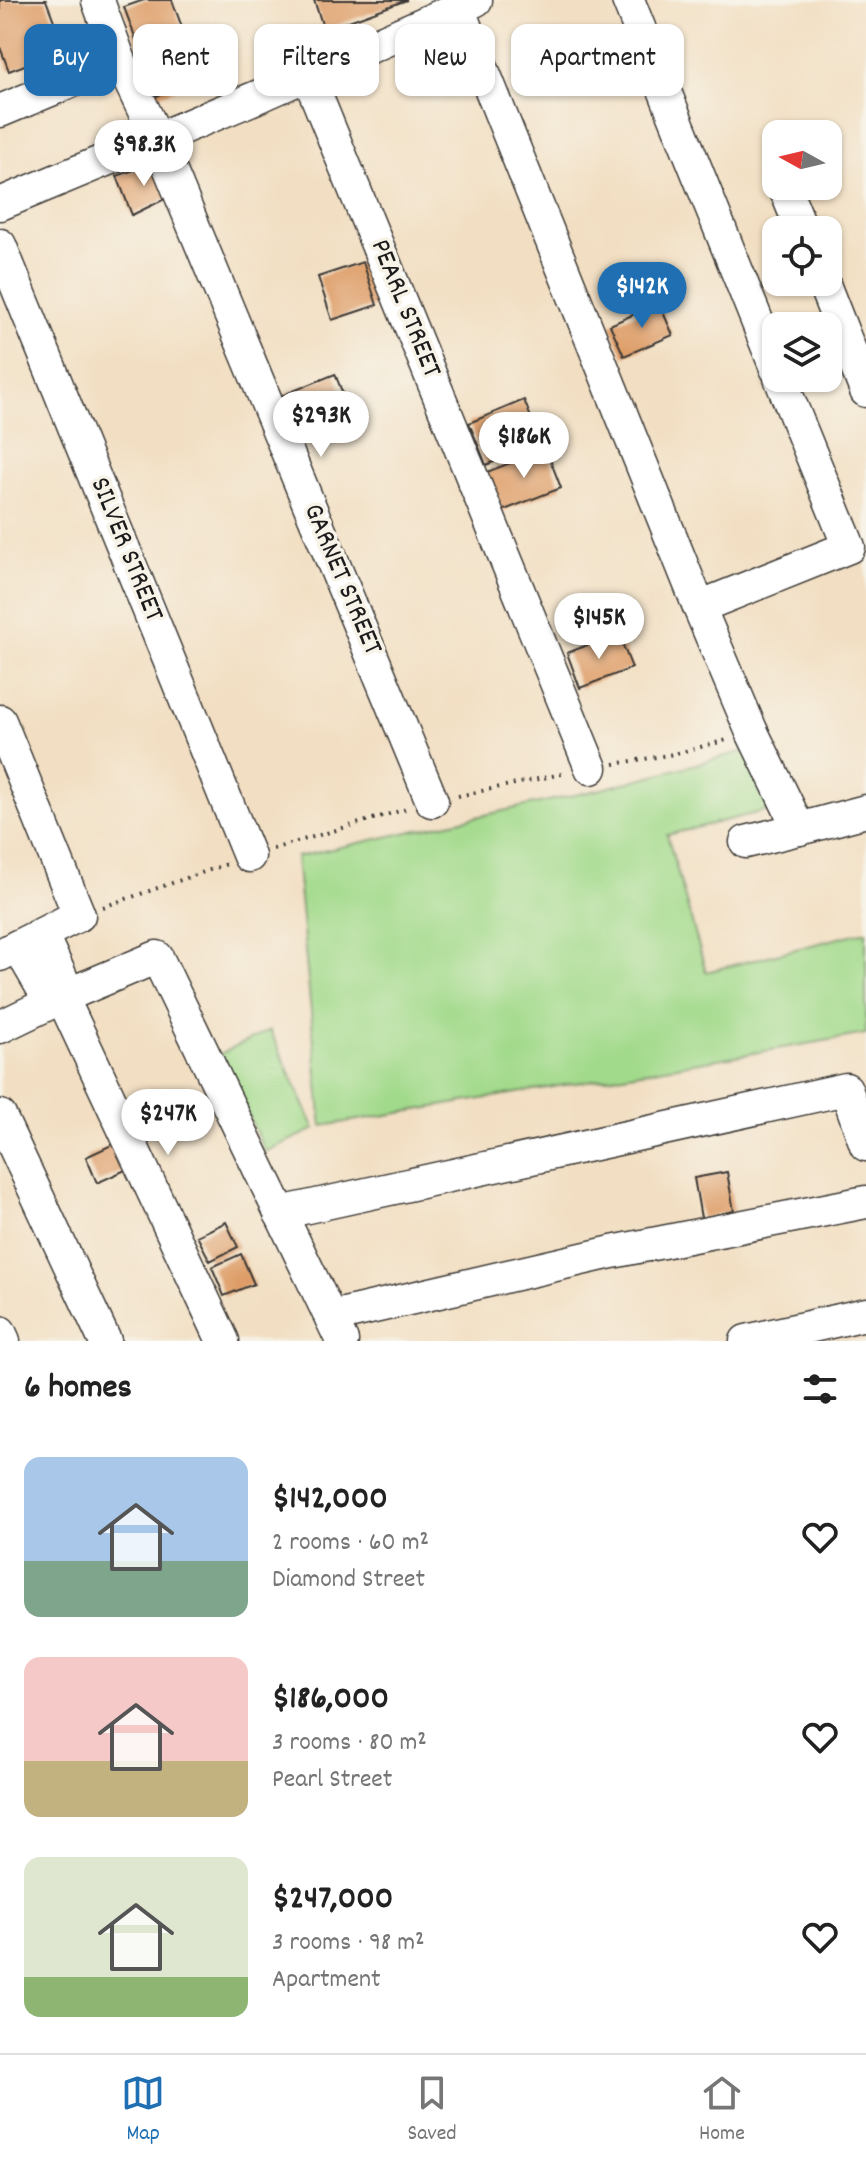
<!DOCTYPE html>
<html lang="en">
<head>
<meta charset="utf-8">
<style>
  :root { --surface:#fff; --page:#f6f6f6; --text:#222; --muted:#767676; --line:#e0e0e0; --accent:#1f6fb2 }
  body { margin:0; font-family:Dekko,sans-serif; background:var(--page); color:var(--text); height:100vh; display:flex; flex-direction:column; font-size:30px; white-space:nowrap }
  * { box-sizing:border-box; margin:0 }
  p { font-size:26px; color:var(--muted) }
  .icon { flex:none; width:44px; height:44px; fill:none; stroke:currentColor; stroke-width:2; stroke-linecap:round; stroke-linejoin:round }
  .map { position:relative; height:1341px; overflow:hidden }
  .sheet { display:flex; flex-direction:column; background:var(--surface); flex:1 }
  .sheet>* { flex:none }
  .guide { position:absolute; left:24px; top:24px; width:818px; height:72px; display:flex; gap:16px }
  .needle { width:52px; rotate:278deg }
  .tools { position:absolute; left:762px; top:120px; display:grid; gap:16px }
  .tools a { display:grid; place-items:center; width:80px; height:80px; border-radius:16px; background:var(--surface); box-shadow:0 2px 6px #0004; font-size:40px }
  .price { position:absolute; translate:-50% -68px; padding:0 18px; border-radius:28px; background:#fff; color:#222; font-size:26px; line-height:52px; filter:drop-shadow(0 2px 4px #0008) }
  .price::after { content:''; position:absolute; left:50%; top:48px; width:24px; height:18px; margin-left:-12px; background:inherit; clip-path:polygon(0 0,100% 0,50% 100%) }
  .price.selected { background:var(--accent); color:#fff }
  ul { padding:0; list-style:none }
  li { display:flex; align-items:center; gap:24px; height:200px; padding:0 24px }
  li span { display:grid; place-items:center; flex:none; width:224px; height:160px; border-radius:16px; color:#555 }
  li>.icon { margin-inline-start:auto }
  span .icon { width:96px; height:96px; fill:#fffc; stroke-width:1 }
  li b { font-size:34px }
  h2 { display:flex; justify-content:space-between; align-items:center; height:96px; padding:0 24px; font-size:34px }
  .chip { padding:0 28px; border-radius:16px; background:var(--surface); box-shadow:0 2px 6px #0004; font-size:28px; line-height:72px }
  .chip.selected { background:var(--accent); color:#fff }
  .tabs { display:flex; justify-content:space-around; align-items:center; height:112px; border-top:2px solid var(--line); background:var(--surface); font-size:22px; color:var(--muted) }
  .tabs a { display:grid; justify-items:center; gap:4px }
  .tabs .selected { color:var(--accent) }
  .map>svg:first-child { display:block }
  .green { fill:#a2da8b; stroke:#5f7b54; stroke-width:2 }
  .building { fill:#de9d67 }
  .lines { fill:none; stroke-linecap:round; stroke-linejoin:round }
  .minor-casing { stroke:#3c3935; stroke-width:35 }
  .path { stroke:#3c3935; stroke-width:4; stroke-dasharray:2 6; stroke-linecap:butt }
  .minor { stroke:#fff; stroke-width:32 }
  .labels { text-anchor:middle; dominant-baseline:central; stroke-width:7; stroke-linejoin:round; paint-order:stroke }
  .street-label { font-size:28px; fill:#1c1c1c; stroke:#f7f3e8 }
</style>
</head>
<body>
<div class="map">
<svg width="866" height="1341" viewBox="0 0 866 1341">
  <rect width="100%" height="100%" fill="#f7f3e8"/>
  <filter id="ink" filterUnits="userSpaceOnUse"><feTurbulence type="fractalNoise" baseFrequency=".0125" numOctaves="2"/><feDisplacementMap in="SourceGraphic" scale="16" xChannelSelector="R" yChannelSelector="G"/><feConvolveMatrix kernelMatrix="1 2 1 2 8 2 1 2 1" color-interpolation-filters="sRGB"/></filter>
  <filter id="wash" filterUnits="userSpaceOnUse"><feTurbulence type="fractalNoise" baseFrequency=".006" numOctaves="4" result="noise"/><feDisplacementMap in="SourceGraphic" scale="32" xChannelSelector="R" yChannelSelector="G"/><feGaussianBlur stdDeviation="1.8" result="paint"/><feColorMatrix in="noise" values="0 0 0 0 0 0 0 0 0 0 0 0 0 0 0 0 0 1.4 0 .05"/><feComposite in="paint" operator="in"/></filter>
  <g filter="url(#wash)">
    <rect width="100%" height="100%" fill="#f2dfc3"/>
    <g class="green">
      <polygon points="756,748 773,809 667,835 706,972 866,931 866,1034 322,1126 296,857 602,789"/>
      <polygon points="270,1030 315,1129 265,1152 220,1054"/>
    </g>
    <g id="blocks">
      <g class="building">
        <polygon points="0,0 46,0 65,50 9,71 0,47"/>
        <polygon points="144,0 172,0 201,79 157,96 124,7"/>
        <polygon points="314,0 407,0 324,30"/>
        <polygon points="156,162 171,196 132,215 117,176"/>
        <polygon points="363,262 377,305 332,320 318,277"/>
        <polygon points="659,303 673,335 624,356 610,325"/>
        <polygon points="335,374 351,414 292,439 276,398"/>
        <polygon points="524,400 541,443 486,465 469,423"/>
        <polygon points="546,449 561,488 502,511 487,472"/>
        <polygon points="618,633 632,668 580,688 567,653"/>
        <polygon points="120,1141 132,1167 97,1183 86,1157"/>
        <polygon points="727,1172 734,1211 701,1218 694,1178"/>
        <polygon points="226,1222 238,1247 210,1261 197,1236"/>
        <polygon points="241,1254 254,1284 224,1296 212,1267"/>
      </g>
    </g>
  </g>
  <g filter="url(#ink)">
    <use href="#blocks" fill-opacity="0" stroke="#3c3935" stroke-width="2"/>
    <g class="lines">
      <defs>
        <g id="minor">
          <polyline points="99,0 98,1 120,61 157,138 432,801"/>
          <polyline points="628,0 776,368"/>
          <polyline points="458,8 699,607 751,730 799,829 746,842"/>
          <polyline points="307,73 591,768"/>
          <polyline points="0,111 120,61"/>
          <polyline points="784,186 802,230"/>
          <polyline points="0,204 264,94 476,0"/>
          <polyline points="0,245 249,856"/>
          <polyline points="823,282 866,391"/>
          <polyline points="699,607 849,547 780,378"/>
          <polyline points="0,721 79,915 0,955"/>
          <polyline points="799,829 866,811"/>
          <polyline points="42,935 62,979 62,997 223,1341"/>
          <polyline points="18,946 43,989 62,997"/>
          <polyline points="0,1027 62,997 157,957 342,1341"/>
          <polyline points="0,1116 105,1341"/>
          <polyline points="280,1213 846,1089 866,1145"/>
          <polyline points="331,1317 612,1252 866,1202"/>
          <polyline points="0,1332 4,1341"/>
          <polyline points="746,1341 866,1314"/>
        </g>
      </defs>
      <use href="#minor" class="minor-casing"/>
      <g class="path">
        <polyline points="614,764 674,754 727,740"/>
        <polyline points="458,796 566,773"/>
        <polyline points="273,849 406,809"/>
        <polyline points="103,907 227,864"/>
      </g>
      <use href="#minor" class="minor"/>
    </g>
  </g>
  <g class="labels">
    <g class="street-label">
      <text transform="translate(404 309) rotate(68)">PEARL STREET</text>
      <text transform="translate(125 550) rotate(68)">SILVER STREET</text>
      <text transform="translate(341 580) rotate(67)">GARNET STREET</text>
    </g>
  </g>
</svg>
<div class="tools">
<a><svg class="needle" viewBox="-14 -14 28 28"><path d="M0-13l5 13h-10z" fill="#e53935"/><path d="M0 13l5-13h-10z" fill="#767676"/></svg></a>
<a><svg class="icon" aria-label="locate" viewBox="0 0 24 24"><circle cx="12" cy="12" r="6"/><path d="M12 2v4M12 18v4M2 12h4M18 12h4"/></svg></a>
<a><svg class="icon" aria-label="layers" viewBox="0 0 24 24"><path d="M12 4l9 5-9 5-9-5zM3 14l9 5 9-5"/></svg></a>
</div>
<b class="price" style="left:144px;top:188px">$98.3K</b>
<b class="price selected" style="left:642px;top:330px">$142K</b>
<b class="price" style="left:321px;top:459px">$293K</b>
<b class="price" style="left:524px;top:480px">$186K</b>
<b class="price" style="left:599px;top:661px">$145K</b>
<b class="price" style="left:168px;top:1157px">$247K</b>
<div class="guide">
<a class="chip selected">Buy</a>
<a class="chip">Rent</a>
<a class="chip">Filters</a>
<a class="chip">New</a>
<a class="chip">Apartment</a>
</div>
</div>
<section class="sheet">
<h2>6 homes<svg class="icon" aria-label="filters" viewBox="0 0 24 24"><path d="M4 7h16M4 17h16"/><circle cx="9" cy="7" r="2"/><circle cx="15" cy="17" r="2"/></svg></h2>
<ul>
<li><span style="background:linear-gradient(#a9c7e8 65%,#7fa58c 0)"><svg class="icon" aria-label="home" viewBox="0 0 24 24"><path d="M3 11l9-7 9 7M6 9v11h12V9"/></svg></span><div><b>$142,000</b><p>2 rooms · 60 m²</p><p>Diamond Street</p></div><svg class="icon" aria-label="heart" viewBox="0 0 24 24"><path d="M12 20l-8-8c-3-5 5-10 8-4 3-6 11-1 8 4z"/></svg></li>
<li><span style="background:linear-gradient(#f6c9c9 65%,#c2b280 0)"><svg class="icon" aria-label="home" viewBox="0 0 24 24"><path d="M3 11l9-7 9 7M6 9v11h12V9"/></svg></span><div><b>$186,000</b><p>3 rooms · 80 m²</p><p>Pearl Street</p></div><svg class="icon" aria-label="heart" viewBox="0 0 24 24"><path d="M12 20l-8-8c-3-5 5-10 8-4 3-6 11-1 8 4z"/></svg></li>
<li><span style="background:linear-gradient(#dfe7d0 75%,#8fb573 0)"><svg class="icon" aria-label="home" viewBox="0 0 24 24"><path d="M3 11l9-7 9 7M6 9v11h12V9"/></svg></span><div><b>$247,000</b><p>3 rooms · 98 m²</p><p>Apartment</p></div><svg class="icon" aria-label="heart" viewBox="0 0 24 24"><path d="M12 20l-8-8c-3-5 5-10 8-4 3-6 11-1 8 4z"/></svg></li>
</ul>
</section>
<nav class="tabs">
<a class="selected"><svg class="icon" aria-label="map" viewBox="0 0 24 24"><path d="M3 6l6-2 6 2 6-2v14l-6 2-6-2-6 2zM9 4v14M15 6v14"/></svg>Map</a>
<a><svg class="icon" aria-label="saved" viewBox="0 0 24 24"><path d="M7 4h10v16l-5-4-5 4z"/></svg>Saved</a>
<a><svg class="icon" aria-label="home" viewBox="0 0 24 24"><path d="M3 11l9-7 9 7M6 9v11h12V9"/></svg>Home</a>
</nav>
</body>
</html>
